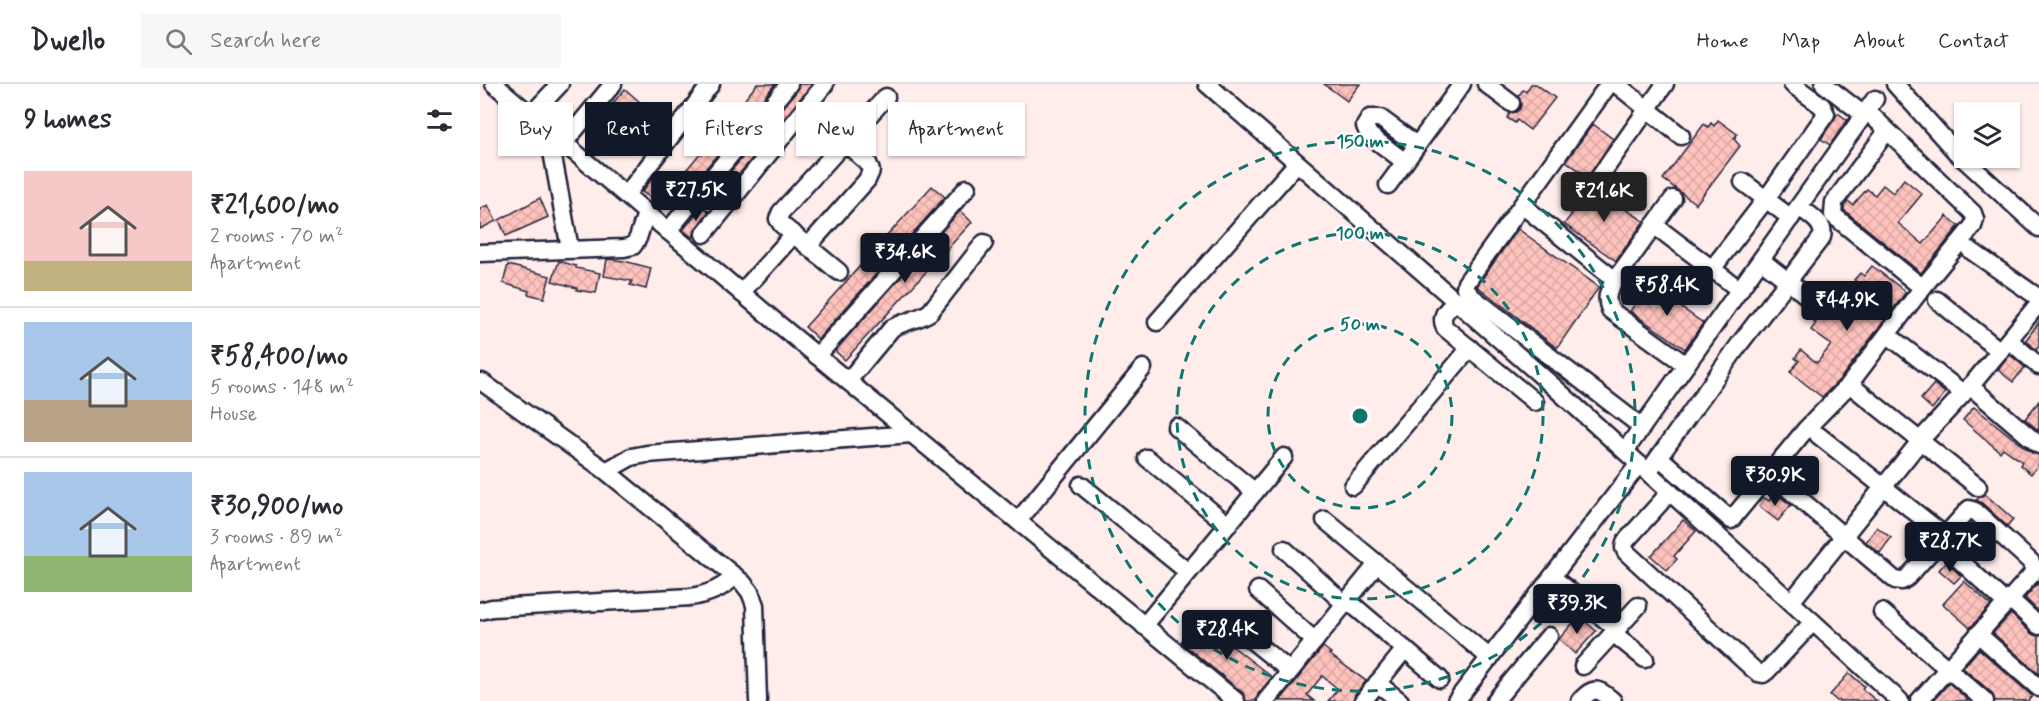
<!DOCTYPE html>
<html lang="en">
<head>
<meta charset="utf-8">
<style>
  :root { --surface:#fff; --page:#f7f7f7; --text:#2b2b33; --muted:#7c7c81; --line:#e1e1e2; --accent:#111827 }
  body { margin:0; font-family:Mynerve,sans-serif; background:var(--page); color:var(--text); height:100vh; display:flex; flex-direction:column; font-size:22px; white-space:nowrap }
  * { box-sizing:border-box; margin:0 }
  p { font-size:20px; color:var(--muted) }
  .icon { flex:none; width:33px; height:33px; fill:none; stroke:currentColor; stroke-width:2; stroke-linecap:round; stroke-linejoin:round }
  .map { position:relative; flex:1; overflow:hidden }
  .details { display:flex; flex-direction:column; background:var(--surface); width:480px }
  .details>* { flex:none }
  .top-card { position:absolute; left:18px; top:18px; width:570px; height:54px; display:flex; gap:12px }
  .tools { position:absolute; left:1474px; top:18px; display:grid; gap:12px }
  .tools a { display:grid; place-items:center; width:66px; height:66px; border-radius:0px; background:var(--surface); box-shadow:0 2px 4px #0004; font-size:30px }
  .price { position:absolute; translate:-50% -51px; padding:0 14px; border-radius:6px; background:var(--accent); color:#fff; font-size:20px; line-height:39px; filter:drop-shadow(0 2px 3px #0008) }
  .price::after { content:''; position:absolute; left:50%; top:36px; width:18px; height:14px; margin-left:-9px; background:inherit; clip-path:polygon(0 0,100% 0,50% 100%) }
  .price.on { background:#222; color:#fff }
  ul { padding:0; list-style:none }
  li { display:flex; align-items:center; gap:18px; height:150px; padding:0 24px }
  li+li { border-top:2px solid var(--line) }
  li span { display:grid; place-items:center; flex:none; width:168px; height:120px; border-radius:0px; color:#555 }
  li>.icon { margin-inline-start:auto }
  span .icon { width:72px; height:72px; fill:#fffc; stroke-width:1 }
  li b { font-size:26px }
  h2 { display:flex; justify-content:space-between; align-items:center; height:72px; padding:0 24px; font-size:26px }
  .pill { padding:0 21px; border-radius:0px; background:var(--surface); box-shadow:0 2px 4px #0004; font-size:21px; line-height:54px }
  .pill.on { background:var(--accent); color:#fff }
  header { display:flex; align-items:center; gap:36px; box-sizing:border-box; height:84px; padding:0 30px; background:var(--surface); border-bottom:2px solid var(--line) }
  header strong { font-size:28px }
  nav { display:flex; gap:33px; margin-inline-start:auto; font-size:21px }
  .search { width:420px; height:54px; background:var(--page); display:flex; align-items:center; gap:15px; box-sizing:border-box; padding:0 21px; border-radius:0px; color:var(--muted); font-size:22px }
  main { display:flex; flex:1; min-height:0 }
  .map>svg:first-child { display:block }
  .building { fill:url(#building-cross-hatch); stroke:#22223b; stroke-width:1.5 }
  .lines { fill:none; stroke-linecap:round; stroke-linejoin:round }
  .minor-casing { stroke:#22223b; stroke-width:21 }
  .minor { stroke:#fff; stroke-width:16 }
  .ring { fill:none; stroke:#0f766e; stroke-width:3; stroke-dasharray:10 8 }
  .centre { fill:#0f766e; stroke:#fff; stroke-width:3 }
  .ring-label { font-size:18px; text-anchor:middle; font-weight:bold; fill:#0f766e; stroke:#fff; stroke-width:4.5; stroke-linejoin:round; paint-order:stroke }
</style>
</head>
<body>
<header>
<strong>Dwello</strong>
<div class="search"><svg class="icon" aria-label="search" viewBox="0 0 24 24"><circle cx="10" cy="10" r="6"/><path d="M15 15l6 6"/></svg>Search here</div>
<nav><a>Home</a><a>Map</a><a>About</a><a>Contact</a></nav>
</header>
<main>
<section class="details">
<h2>9 homes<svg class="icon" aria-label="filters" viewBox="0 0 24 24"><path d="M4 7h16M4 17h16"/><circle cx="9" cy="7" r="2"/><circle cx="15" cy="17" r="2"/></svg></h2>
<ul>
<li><span style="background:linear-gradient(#f6c9c9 75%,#c2b280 0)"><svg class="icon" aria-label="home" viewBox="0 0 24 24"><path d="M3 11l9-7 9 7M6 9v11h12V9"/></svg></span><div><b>₹21,600/mo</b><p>2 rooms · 70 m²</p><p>Apartment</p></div></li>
<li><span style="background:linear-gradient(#a9c7e8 65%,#b9a48a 0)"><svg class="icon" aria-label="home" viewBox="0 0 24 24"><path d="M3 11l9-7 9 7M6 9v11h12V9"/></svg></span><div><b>₹58,400/mo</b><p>5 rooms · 148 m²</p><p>House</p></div></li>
<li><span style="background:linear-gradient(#a9c7e8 70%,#8fb573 0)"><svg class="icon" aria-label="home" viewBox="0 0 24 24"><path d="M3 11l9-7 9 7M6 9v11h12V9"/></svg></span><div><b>₹30,900/mo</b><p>3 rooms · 89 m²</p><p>Apartment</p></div></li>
</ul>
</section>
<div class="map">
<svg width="1559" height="617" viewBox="0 0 1559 617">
  <defs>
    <pattern id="building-cross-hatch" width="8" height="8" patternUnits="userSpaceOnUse" patternTransform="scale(1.5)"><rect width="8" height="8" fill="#ffc3bd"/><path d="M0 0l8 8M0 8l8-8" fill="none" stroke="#daa7a3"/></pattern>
  </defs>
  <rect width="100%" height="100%" fill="#ffedeb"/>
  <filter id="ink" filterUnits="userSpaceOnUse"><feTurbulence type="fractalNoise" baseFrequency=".0167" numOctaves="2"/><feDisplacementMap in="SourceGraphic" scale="12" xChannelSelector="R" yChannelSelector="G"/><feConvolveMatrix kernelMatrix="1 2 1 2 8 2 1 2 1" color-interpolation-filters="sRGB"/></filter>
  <g filter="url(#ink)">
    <g class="building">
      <polygon points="277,0 295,0 214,99 203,90 221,68 222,70"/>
      <polygon points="319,0 332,0 291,51 285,46 317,7"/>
      <polygon points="844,0 880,0 867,17"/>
      <polygon points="1051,0 1056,0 1075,14 1050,46 1037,36 1035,39 1027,34 1030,29 1036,28 1040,25 1041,20 1038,12 1043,6 1046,8"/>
      <polygon points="145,5 161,19 149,33 133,19"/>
      <polygon points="1358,29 1367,36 1350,61 1341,55"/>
      <polygon points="1238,36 1257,50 1254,55 1260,62 1216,120 1183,95 1224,40 1228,43 1231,39 1234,42"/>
      <polygon points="1113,40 1133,55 1108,93 1086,77"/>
      <polygon points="273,61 279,66 237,117 230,112"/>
      <polygon points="174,92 187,100 176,117 162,108"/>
      <polygon points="1424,95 1442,110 1418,139 1443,160 1467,132 1479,142 1441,189 1364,126 1364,122 1368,117 1373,121 1387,105 1395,111 1403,101 1413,109"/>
      <polygon points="452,102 465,113 338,255 325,243"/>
      <polygon points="1111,103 1164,137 1136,177 1084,140 1092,130 1089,128 1100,113 1103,115"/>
      <polygon points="60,114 68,133 26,152 19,136"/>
      <polygon points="8,121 16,137 0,145 0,125"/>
      <polygon points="222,123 229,127 216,144 213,154 203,146"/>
      <polygon points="480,127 492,138 365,276 355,267"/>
      <polygon points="1038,145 1119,203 1077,264 997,202"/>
      <polygon points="127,175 144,177 171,184 166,205 150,201 152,197 124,192"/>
      <polygon points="79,177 96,182 96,184 120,189 116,209 97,206 97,204 72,197"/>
      <polygon points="28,181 70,192 64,214 48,210 49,207 23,199"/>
      <polygon points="1392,182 1426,208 1360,295 1342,313 1310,288 1319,277 1315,274 1321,266 1337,279 1351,261 1331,246 1336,239 1331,235 1335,230 1345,227 1348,214 1353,218 1357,212 1377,228 1392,210 1374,196 1380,189 1384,192"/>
      <polygon points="1169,201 1223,239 1205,265 1150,227"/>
      <polygon points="1559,238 1559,262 1556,266 1546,256"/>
      <polygon points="1530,271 1545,283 1533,298 1518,286"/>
      <polygon points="1454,300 1465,309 1452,325 1441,315"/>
      <polygon points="1559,317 1559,347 1545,335"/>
      <polygon points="1494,323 1552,369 1559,371 1559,380 1551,390 1540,381 1542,378 1523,364 1520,368 1483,336"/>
      <polygon points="1321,380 1333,389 1323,402 1311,393"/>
      <polygon points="1295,409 1311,421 1298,437 1279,422 1285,414 1289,417"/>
      <polygon points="1505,410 1533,435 1527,442 1502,419 1496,416"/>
      <polygon points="1203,436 1216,447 1194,472 1197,475 1187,486 1171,472"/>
      <polygon points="1397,443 1411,454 1400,469 1386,458"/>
      <polygon points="1466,478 1481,492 1474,499 1459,486"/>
      <polygon points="1484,497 1511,521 1490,544 1463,520"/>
      <polygon points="1559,498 1559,528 1545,514"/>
      <polygon points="1531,530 1552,550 1559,552 1559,590 1513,549"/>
      <polygon points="1099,532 1116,547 1095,570 1079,555"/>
      <polygon points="720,537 792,593 778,610 776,617 766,617 763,609 701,558"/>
      <polygon points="843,563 851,569 849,570 886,597 875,610 873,617 848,617 858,605 842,592 827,611 834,617 800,617"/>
      <polygon points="1499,565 1552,612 1548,617 1515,617 1512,609 1483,584"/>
      <polygon points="1369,589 1384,602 1382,605 1397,617 1357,617 1350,611"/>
      <polygon points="1469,599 1489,617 1453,617"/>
    </g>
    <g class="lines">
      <defs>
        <g id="minor">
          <polyline points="14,0 296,238 756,617"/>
          <polyline points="727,0 1073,302 1420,617"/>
          <polyline points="1006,0 1031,19"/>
          <polyline points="1129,0 986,199 985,204 991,212 1162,343"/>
          <polyline points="1136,0 1201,52"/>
          <polyline points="1344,0 1384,31"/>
          <polyline points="1415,0 1475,67 1559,144"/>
          <polyline points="326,24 388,79 391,87 387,96 328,162"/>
          <polyline points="51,31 80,0"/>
          <polyline points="68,46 90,165"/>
          <polyline points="1407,47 1354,118 1353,131 1434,197 1443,203"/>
          <polyline points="84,59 133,0"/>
          <polyline points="925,78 889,51 885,42 890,34 900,34 937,61"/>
          <polyline points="1118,95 1185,0"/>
          <polyline points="1263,98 1311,134"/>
          <polyline points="908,101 982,0"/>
          <polyline points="146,111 231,0"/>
          <path d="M1193,115L1135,196C1128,207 1125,213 1130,226L1206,281"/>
          <polyline points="1042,121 1135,196"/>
          <polyline points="1174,141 1260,206"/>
          <polyline points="188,147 309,0"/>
          <polyline points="224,150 345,0"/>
          <polyline points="1490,166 1559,214"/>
          <polyline points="0,169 144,164 153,162 158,154 166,129"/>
          <polyline points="1281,176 1337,220"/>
          <polyline points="1232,185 1286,115 1346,30 1342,22 1312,0"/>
          <polyline points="359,188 302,141 298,135 301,128 406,13"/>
          <polyline points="261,209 314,150"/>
          <polyline points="1457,216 1520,267"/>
          <path d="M976,217C967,226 959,231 965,244L1055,318"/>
          <polyline points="677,238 817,79"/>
          <polyline points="1413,255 1483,309"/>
          <polyline points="1529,256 1559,282"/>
          <polyline points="337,272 487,104"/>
          <path d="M368,297L412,244C425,237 438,236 450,228L504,159"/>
          <polyline points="2,298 126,387 263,499 270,508 275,521 278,617"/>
          <polyline points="1490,302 1559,361"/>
          <polyline points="1373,303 1498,403"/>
          <polyline points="696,343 775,408"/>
          <polyline points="1338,351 1465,452"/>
          <polyline points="1145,367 1395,15"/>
          <polyline points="1179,373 1251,436 1326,345 1368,302 1443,203 1493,142 1495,135 1493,129 1387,27"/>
          <polyline points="667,374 748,441"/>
          <path d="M1174,380L1261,258L1342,153C1346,139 1328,130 1319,123"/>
          <polyline points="126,387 151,373 167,370 432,350"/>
          <polyline points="1300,398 1415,496 1422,497 1427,494 1489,425 1495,427 1551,478 1553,484 1552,490 1439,617"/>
          <polyline points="601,401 708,488"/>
          <polyline points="873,402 990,264"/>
          <polyline points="1190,408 1145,458 1144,464 1146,468 1272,584 1278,589 1283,590 1287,587 1333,538"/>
          <polyline points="845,436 1010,574"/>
          <polyline points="538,437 663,284"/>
          <polyline points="1460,458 1526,519"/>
          <polyline points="804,465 865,520"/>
          <polyline points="1072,493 1137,545"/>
          <polyline points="778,506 835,557"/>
          <polyline points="1530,515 1559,542"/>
          <polyline points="867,516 960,595"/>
          <polyline points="1311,518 1445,351 1494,298 1559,219"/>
          <path d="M0,527L12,524L211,513C228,510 242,505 255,492"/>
          <polyline points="1402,528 1505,617"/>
          <polyline points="749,538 810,587"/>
          <polyline points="664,542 804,373"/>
          <polyline points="1133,549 1165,575"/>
          <polyline points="1498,550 1559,604"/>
          <polyline points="1103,582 1158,522"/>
          <polyline points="897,599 920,617"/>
          <polyline points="786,617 897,480"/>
          <polyline points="883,617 925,565"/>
          <polyline points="976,617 1159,380"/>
          <polyline points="1015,617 1069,552"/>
          <path d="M1100,617C1114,602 1118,604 1133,617"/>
        </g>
      </defs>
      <use href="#minor" class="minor-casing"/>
      <use href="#minor" class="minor"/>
    </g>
  </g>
  <g class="ring">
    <circle cx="880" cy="332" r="92"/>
    <circle cx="880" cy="332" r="183"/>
    <circle cx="880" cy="332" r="275"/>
  </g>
  <circle cx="880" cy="332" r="9" class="centre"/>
  <g class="ring-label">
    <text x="880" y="63">150 m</text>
    <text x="880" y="155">100 m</text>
    <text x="880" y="246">50 m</text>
  </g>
</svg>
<div class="tools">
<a><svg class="icon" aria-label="layers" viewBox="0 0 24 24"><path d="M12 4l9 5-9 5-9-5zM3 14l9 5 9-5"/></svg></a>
</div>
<b class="price" style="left:216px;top:138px">₹27.5K</b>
<b class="price on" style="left:1124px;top:139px">₹21.6K</b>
<b class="price" style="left:425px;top:200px">₹34.6K</b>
<b class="price" style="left:1187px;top:233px">₹58.4K</b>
<b class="price" style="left:1367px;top:248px">₹44.9K</b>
<b class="price" style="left:1295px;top:423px">₹30.9K</b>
<b class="price" style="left:1470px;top:489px">₹28.7K</b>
<b class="price" style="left:1097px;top:551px">₹39.3K</b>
<b class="price" style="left:747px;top:577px">₹28.4K</b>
<div class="top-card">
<a class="pill">Buy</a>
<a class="pill on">Rent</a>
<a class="pill">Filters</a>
<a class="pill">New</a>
<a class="pill">Apartment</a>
</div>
</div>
</main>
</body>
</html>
